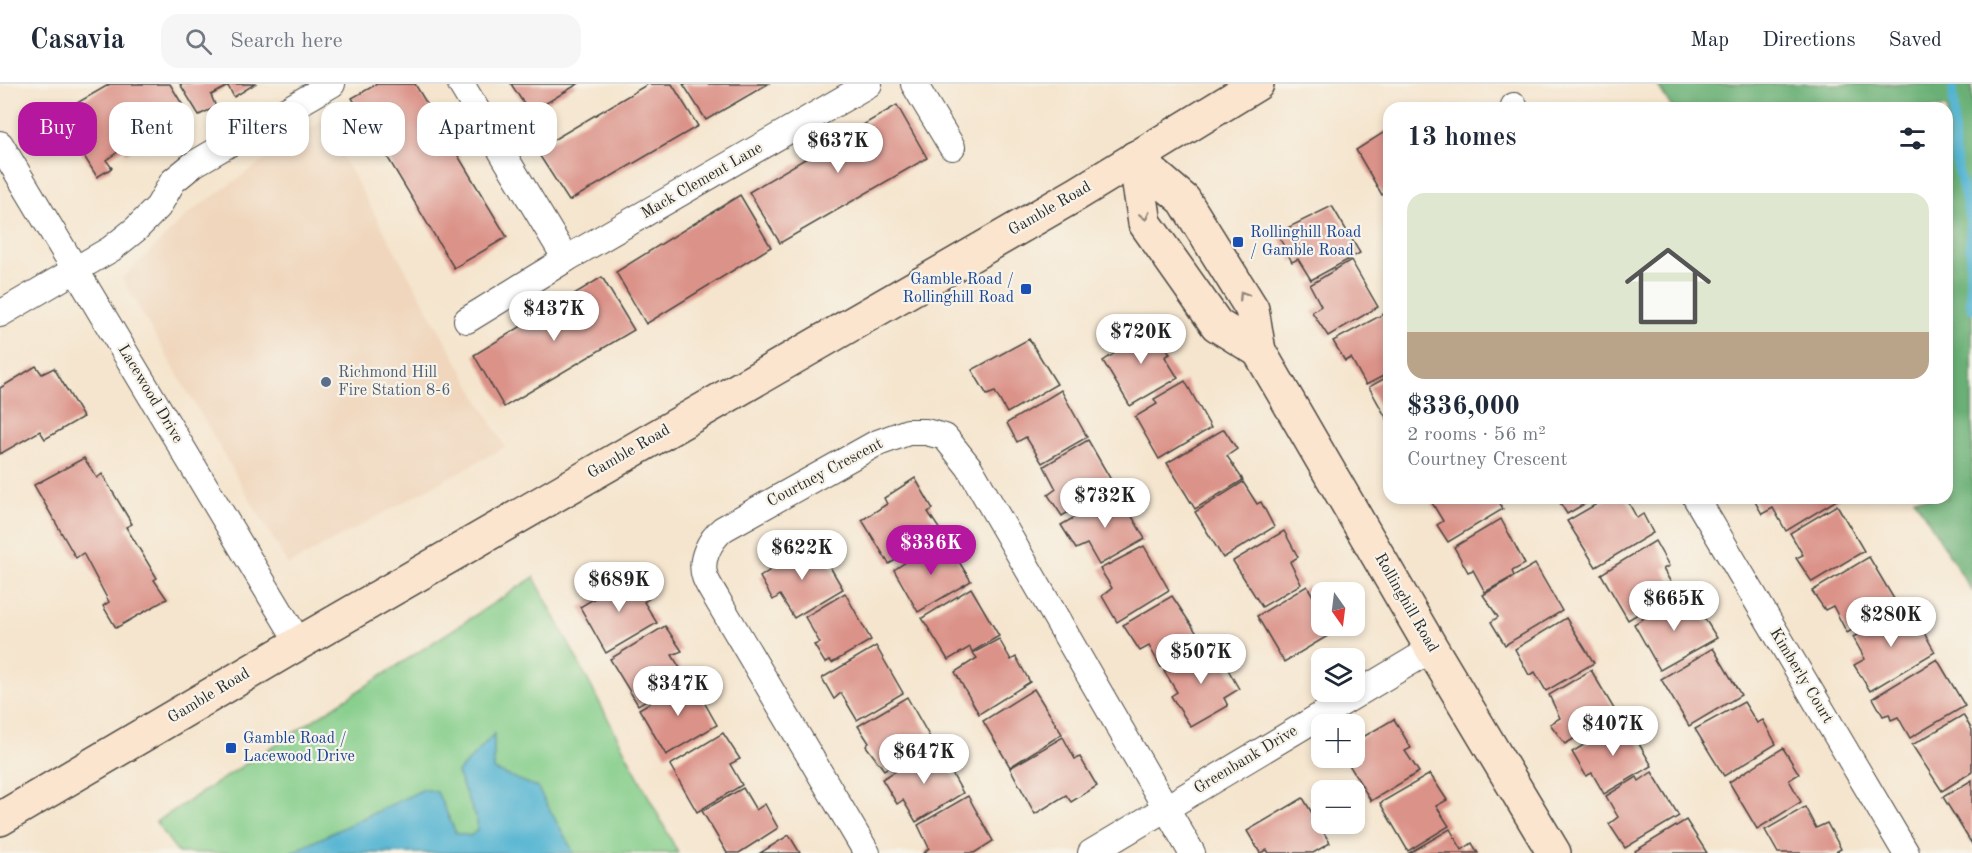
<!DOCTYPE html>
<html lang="en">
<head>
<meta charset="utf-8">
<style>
  :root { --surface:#fff; --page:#f6f6f7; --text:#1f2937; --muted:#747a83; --line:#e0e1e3; --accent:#b5179e }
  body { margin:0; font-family:"Old Standard TT",serif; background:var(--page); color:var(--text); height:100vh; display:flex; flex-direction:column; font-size:22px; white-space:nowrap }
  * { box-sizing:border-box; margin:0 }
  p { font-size:20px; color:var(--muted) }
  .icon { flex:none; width:33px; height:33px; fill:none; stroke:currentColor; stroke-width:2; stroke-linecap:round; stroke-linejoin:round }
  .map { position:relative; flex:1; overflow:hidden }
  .details { position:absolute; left:1383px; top:18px; width:570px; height:402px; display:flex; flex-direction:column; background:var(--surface); border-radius:18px; box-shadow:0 3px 9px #0003 }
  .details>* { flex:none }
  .guide { position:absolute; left:18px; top:18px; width:570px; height:54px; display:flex; gap:12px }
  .needle { width:39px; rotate:166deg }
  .buttons { position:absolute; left:1311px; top:498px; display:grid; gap:12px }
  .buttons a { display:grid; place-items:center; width:54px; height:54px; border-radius:12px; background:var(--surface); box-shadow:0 3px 9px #0003; font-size:30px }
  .price { position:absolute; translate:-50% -51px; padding:0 14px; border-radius:21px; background:#fff; color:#222; font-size:20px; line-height:39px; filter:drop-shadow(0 2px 3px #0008) }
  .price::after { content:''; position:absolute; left:50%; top:36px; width:18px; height:14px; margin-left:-9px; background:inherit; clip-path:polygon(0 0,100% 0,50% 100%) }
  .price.current { background:var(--accent); color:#fff }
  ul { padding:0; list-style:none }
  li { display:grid; align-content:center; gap:12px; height:318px; padding:0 24px }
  li span { display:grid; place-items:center; height:186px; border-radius:18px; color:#555 }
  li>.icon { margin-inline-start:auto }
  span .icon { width:108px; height:108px; fill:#fffc; stroke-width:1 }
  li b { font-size:26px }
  h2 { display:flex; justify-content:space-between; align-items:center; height:72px; padding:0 24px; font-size:26px }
  .tag { padding:0 21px; border-radius:18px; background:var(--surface); box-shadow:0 3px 9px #0003; font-size:21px; line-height:54px }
  .tag.current { background:var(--accent); color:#fff }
  header { display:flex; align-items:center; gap:36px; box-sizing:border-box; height:84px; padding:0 30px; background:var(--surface); border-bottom:2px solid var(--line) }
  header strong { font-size:28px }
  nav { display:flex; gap:33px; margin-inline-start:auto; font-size:21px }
  .search { width:420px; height:54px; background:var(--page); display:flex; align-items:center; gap:15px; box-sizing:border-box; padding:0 21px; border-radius:18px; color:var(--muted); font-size:22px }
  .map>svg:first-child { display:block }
  .built { fill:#f0d6bc }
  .green { fill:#84cd8a; stroke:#587c5a; stroke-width:1.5 }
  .forest { fill:#6bb076; stroke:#4b6e50; stroke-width:1.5 }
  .water { fill:#53b4d2; stroke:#3f707e; stroke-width:1.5 }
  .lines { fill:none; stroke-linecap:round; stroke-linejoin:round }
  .stream { stroke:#53b4d2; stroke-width:9 }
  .building { fill:#db9389 }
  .street-casing { stroke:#494743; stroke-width:28 }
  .secondary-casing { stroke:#494743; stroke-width:36 }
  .street { stroke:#fff; stroke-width:26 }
  .secondary { stroke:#fbe5cf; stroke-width:33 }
  .oneway { stroke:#93887d }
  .transit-dot { fill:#1a4fb4; stroke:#f7f3e8; stroke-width:2 }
  .service-dot { fill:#5c6f8a; stroke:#f7f3e8; stroke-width:2 }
  .labels { text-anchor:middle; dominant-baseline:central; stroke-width:4.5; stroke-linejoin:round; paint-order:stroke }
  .street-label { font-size:16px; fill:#2b2b2b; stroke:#f7f3e8 }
  .transit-label { font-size:16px; fill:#164399; stroke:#f7f3e8; text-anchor:start }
  .service-label { font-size:16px; fill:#4e5e75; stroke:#f7f3e8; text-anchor:start }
</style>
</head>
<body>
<header>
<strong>Casavia</strong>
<div class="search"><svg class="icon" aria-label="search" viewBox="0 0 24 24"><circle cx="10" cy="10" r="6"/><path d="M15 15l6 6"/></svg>Search here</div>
<nav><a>Map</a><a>Directions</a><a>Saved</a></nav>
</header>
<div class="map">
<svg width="1972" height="769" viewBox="0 0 1972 769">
  <rect width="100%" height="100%" fill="#f7f3e8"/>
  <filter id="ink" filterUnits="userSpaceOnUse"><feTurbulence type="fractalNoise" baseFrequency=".0167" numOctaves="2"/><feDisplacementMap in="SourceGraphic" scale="12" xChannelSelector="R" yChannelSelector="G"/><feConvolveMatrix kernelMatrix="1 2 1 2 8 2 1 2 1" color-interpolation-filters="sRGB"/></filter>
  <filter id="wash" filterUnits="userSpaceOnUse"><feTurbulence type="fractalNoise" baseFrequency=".008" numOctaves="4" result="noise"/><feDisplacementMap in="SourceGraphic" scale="24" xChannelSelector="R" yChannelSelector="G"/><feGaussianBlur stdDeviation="1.35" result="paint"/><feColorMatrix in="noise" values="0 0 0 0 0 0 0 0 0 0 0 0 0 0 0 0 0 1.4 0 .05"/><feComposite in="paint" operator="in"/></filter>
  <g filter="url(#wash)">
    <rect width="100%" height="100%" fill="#f5e5ce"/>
    <polygon class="built" points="322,36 505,363 288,481 122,195 189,129"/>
    <polygon class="green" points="534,493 678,769 178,769 156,738"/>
    <polygon class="forest" points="1657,0 1972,0 1972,507 1914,414 1947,414 1947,24 1672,24"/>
    <polygon class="water" points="494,650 494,686 537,703 574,769 290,769 424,705 437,708 456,749 470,752 477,746 477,737 457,689"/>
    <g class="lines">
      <polyline class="stream" points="1953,0 1955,71 1970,138 1970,218 1972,225"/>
    </g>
    <g id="blocks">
      <g class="building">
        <polygon points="110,0 170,0 191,35 174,44 169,37 152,47 155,53 126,69 124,64 106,76 112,84 97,93 58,30"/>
        <polygon points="180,0 255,0 234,13 228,2 211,11 216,23 199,31"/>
        <polygon points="377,0 415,0 507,153 454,184 352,14"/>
        <polygon points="511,0 578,0 530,29"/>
        <polygon points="648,0 672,0 698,42 569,117 536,66"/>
        <polygon points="683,0 768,0 706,36"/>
        <polygon points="897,21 927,74 780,159 749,108"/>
        <polygon points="1389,45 1389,107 1382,111 1356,66"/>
        <polygon points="740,111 771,163 646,240 616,188"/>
        <polygon points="1332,122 1360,169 1311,196 1298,175 1292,178 1277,149"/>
        <polygon points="1351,176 1378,223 1328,252 1312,228 1321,222 1310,201"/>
        <polygon points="602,193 634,246 504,323 474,271"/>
        <polygon points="1389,227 1389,289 1366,301 1351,274 1345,277 1333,257"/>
        <polygon points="1153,238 1170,270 1165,273 1178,294 1130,322 1103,277 1118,267 1115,260"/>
        <polygon points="1029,255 1057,300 1007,329 995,308 987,311 972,286"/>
        <polygon points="36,282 42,290 54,284 83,333 45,355 40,347 0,370 0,304"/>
        <polygon points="1389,292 1389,339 1369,303"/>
        <polygon points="1185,297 1211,344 1159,375 1135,333 1157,320 1154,315"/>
        <polygon points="1061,306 1087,353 1042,379 1026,353 1017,358 1007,339"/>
        <polygon points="1224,345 1237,365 1227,372 1243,396 1195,425 1167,379"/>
        <polygon points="1088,356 1114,401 1062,432 1048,411 1056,405 1044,382"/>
        <polygon points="84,374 97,394 102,390 132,440 126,443 157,494 154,496 167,515 116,544 103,522 109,518 83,469 76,474 34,401"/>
        <polygon points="915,394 933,425 928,428 942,449 889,480 862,436 887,420 884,414"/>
        <polygon points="1243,398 1257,420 1261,418 1274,443 1223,474 1195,428"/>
        <polygon points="1118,408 1145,455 1099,481 1087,460 1076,465 1061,441"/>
        <polygon points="1429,414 1497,414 1503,425 1448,458 1437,441 1443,437"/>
        <polygon points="1557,414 1595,414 1567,430"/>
        <polygon points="1607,414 1626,414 1637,434 1643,430 1653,449 1596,483 1567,437"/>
        <polygon points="1753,414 1840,414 1786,447 1773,424 1762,430"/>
        <polygon points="1837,421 1864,467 1812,498 1796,474 1803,471 1790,449"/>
        <polygon points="1501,435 1525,480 1512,487 1514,492 1485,508 1473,486 1468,488 1454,463"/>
        <polygon points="1284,447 1298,473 1290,478 1301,500 1262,523 1233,477"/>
        <polygon points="940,455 951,475 956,473 971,497 918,528 894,486"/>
        <polygon points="1655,457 1669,482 1663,485 1676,507 1628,536 1601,490"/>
        <polygon points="816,459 843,505 794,534 780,511 773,516 760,493 773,484 771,479 785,470 788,477"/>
        <polygon points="1144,462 1169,506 1117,538 1102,512 1112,504 1100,485"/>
        <polygon points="1869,473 1897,520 1847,549 1833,522 1825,526 1812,507"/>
        <polygon points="1535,480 1562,527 1505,561 1491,538 1498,533 1483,511"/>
        <polygon points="636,489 649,514 644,518 657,539 606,569 580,523"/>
        <polygon points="1307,502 1322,527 1322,542 1339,542 1341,544 1284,578 1257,532"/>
        <polygon points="971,504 999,552 972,568 970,563 948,576 922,534"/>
        <polygon points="845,509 871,556 832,579 830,576 825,579 814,561 820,559 805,533"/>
        <polygon points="1683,511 1697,532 1702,530 1717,554 1660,586 1634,540"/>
        <polygon points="1172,512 1202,557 1161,583 1149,562 1140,567 1123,541"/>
        <polygon points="1908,521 1935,568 1870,607 1854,581 1865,575 1853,553"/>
        <polygon points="1566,534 1594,579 1546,607 1535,588 1529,591 1515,565"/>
        <polygon points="665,542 682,567 672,571 685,592 638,621 610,575"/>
        <polygon points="999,555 1011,576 1016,573 1030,598 979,630 955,588 977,574 973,569"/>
        <polygon points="1213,559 1239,605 1224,614 1228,622 1191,643 1171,612 1177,608 1164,587"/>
        <polygon points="876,562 903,609 857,636 841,609 834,615 822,594"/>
        <polygon points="1713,564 1741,611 1689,642 1661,595"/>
        <polygon points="1937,575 1965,622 1910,654 1898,633 1891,636 1889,630 1883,632 1873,614"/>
        <polygon points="1591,586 1617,630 1565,660 1550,640 1560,634 1549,611"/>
        <polygon points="691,595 717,641 666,671 639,625"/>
        <polygon points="1034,605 1062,650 1010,683 983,637"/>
        <polygon points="907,613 932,657 884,686 866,662 869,659 858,642"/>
        <polygon points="1744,618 1757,639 1763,636 1776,660 1724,692 1695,645"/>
        <polygon points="1963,631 1972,646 1972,688 1942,707 1912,661"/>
        <polygon points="1394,635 1411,664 1405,667 1419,688 1371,717 1345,674 1354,674 1354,665 1359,662 1356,657"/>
        <polygon points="1625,636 1652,682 1604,710 1592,689 1586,692 1572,668"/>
        <polygon points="723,649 740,675 730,680 742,701 697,728 670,681"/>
        <polygon points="1063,653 1075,675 1080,673 1097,702 1071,718 1066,711 1035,730 1010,684"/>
        <polygon points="937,663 963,709 916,738 903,716 897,720 882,695"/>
        <polygon points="1783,664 1799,690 1789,696 1801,718 1757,745 1729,698"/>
        <polygon points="1652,688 1679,732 1625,764 1609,740 1618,733 1606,712 1637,693 1639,697"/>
        <polygon points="1430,690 1447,716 1436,722 1449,742 1408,767 1380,719"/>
        <polygon points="1972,696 1972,760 1943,713"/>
        <polygon points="743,704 756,726 765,720 778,744 739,769 727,769 702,727"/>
        <polygon points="968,712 993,757 974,769 924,769 929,764 918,741"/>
        <polygon points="1303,714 1330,759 1313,769 1269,769 1267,766 1260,769 1247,747"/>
        <polygon points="1805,723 1816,744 1827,739 1841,765 1834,769 1778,769 1765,746"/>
        <polygon points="1686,736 1707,769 1636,769 1635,767"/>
        <polygon points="1450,745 1462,766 1472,759 1478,769 1409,769"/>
        <polygon points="789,751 800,769 760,769"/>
      </g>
    </g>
  </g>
  <g filter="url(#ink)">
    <use href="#blocks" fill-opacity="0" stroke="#494743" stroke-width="1.5"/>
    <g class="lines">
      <defs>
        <g id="street">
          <polyline points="461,0 566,175"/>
          <polyline points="914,0 952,63"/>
          <polyline points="1514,22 1514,24"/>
          <polyline points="0,60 299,559"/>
          <polyline points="0,230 111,165 136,145 158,123 173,97 194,80 332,0"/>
          <polyline points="467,236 566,175 869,0"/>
          <polyline points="1696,414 1906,769"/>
          <path d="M867,769L717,515C713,508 708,501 705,493C699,476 710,456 723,445L875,360L908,348H926L945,353L969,383L1192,769"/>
          <polyline points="1091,769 1432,565"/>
        </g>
        <g id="secondary">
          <polyline points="1135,74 1184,116 1252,225 1259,267 1432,565 1554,769"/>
          <polyline points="1135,74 1145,139 1217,241 1259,267"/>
          <polyline points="0,735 299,559 1077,110 1257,0"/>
        </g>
      </defs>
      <use href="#street" class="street-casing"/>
      <use href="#secondary" class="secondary-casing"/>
      <use href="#street" class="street"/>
      <use href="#secondary" class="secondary"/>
    </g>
    <defs><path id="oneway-chevron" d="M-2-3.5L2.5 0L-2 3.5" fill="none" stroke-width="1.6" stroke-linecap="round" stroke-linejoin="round" transform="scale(1.5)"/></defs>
    <g class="oneway">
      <use href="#oneway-chevron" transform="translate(1145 132) rotate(76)"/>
      <use href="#oneway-chevron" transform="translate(1243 211) rotate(-122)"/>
    </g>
  </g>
  <g class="transit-dot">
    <rect x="1232" y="152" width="12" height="12" rx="3"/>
    <rect x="1020" y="199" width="12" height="12" rx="3"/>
    <rect x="225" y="658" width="12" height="12" rx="3"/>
  </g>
  <circle class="service-dot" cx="326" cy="298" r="6"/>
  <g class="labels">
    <g class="street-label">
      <text transform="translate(702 97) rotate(-30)">Mack Clement Lane</text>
      <text transform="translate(1050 125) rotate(-30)">Gamble Road</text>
      <text transform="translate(150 310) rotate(59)">Lacewood Drive</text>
      <text transform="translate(629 368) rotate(-30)">Gamble Road</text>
      <text transform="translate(825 389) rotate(-28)">Courtney Crescent</text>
      <text transform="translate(1406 519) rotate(60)">Rollinghill Road</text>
      <text transform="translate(1801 592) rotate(59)">Kimberly Court</text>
      <text transform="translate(209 612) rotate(-31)">Gamble Road</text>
      <text transform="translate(1246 676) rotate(-31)">Greenbank Drive</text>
    </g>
    <g class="transit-label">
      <text x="1250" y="149">Rollinghill Road<tspan x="1250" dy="18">/ Gamble Road</tspan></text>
      <text x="1014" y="196" text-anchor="end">Gamble Road /<tspan x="1014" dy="18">Rollinghill Road</tspan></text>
      <text x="243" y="655">Gamble Road /<tspan x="243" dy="18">Lacewood Drive</tspan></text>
    </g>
    <g class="service-label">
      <text x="338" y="289">Richmond Hill<tspan x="338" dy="18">Fire Station 8-6</tspan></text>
    </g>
  </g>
</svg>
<div class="buttons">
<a><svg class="needle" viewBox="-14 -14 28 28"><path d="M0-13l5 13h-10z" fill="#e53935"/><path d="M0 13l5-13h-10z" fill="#747a83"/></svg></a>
<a><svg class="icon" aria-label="layers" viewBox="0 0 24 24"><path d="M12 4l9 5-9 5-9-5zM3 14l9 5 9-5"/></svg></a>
<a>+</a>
<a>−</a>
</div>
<b class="price" style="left:838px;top:90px">$637K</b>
<b class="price" style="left:554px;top:258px">$437K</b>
<b class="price" style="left:1141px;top:281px">$720K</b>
<b class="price" style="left:1105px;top:445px">$732K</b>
<b class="price current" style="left:931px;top:492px">$336K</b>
<b class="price" style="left:802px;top:497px">$622K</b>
<b class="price" style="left:619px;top:529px">$689K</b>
<b class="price" style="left:1674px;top:548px">$665K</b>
<b class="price" style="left:1891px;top:564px">$280K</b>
<b class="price" style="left:1201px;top:601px">$507K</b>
<b class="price" style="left:678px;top:633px">$347K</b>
<b class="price" style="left:1613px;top:673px">$407K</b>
<b class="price" style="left:924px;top:701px">$647K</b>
<div class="guide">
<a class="tag current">Buy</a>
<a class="tag">Rent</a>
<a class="tag">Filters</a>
<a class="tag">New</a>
<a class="tag">Apartment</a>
</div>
<section class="details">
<h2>13 homes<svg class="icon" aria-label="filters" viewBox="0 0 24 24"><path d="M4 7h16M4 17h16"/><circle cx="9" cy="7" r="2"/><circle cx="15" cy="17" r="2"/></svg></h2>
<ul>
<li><span style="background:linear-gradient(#dfe7d0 75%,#b9a48a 0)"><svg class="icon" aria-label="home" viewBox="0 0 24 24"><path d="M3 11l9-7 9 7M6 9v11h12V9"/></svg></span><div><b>$336,000</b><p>2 rooms · 56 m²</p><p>Courtney Crescent</p></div></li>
</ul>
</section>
</div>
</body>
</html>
